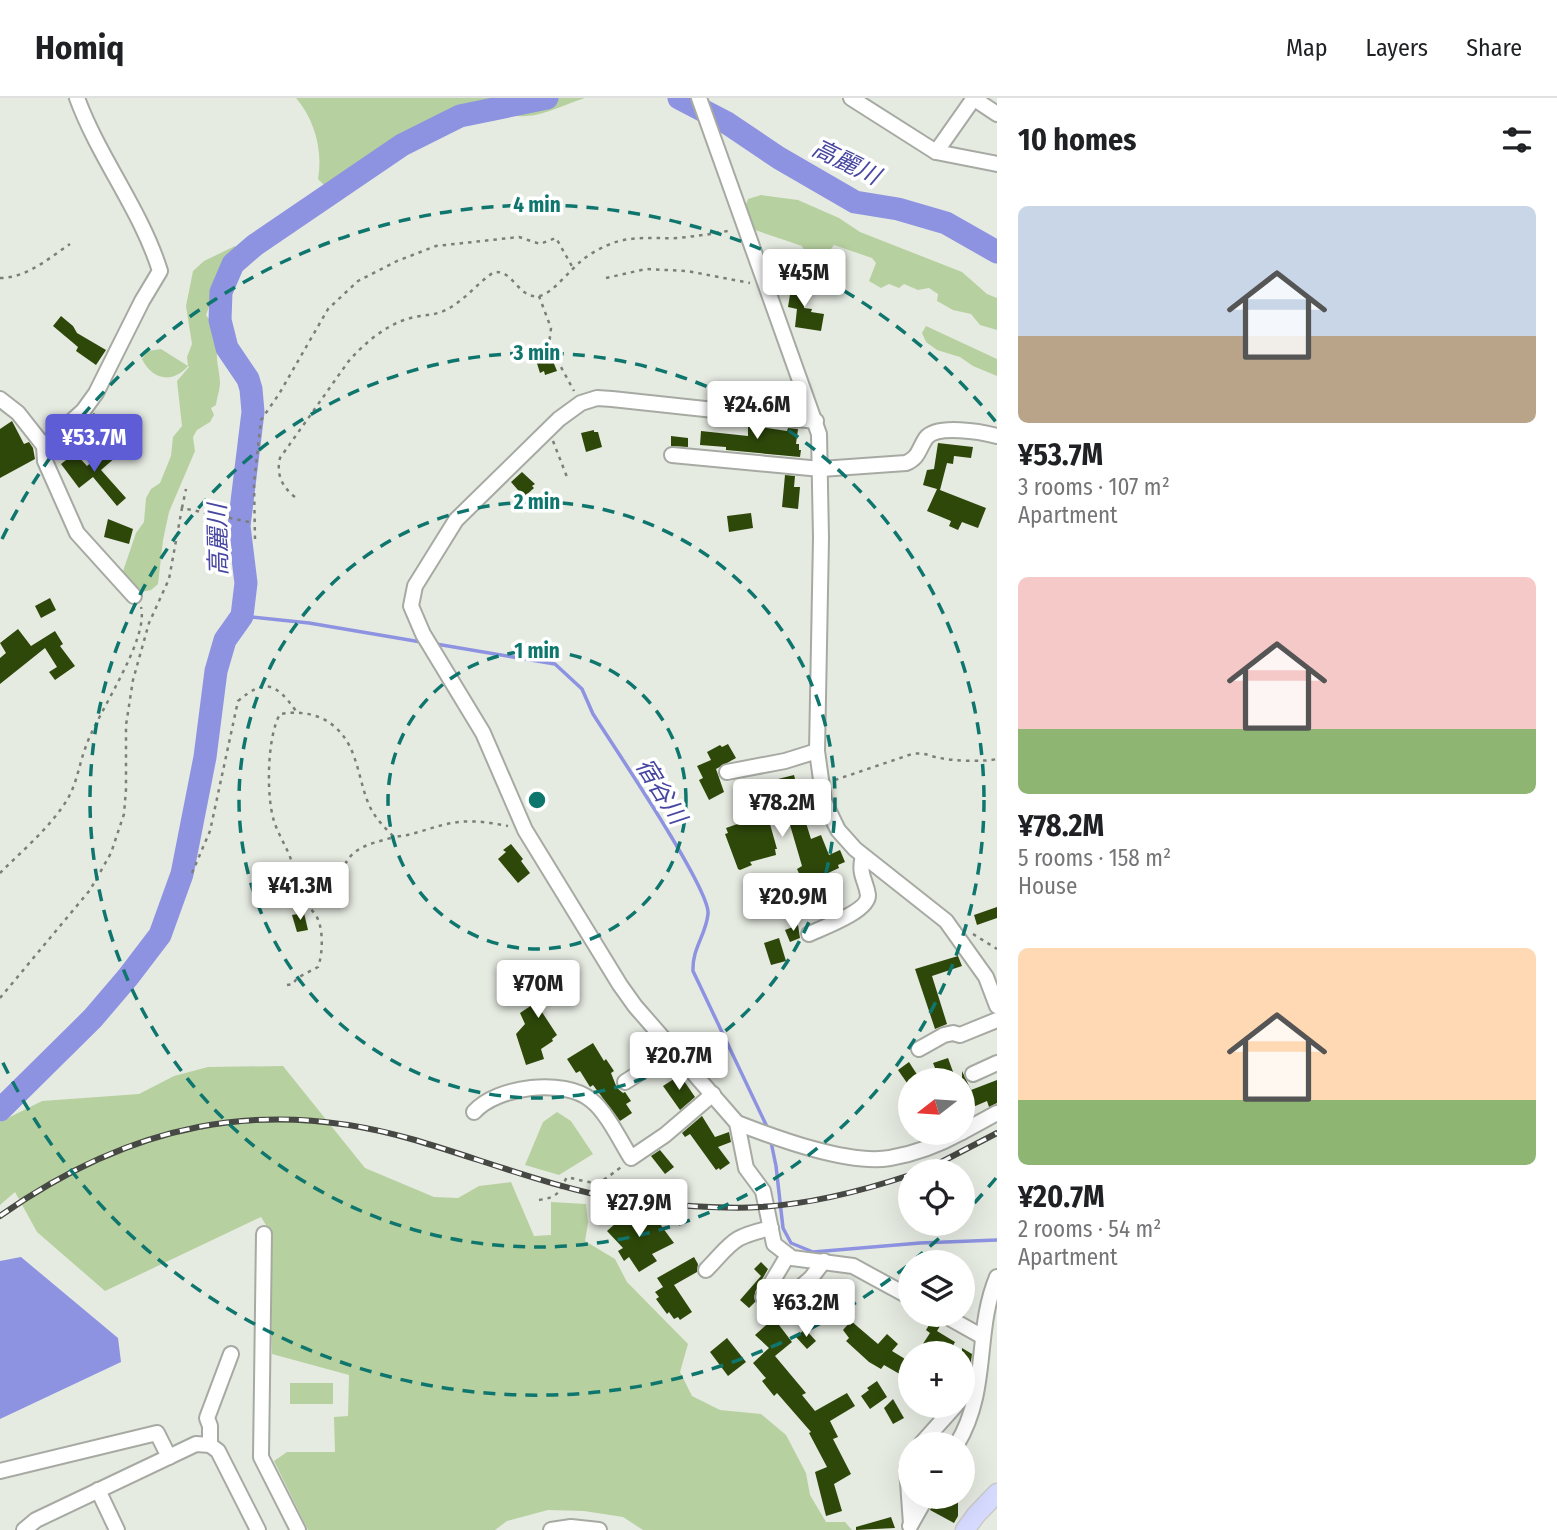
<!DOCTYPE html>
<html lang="en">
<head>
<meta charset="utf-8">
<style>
  :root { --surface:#fff; --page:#f2f2f2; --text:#202124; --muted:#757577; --line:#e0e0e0; --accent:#5f5dd6 }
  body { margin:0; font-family:"Fira Sans Condensed","Noto Sans JP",sans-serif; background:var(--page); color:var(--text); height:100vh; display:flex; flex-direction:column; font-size:26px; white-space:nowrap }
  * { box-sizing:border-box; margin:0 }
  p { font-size:23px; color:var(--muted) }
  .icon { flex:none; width:38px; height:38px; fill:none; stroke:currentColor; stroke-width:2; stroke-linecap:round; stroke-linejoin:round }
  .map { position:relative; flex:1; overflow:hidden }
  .panel { display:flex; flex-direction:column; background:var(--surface); width:560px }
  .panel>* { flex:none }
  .needle { width:46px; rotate:253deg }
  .controls { position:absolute; left:898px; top:970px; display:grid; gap:14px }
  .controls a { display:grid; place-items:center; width:77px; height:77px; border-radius:50%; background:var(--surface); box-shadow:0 7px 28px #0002; font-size:35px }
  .price { position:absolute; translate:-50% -60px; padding:0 16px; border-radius:7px; background:#fff; color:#222; font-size:23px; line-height:46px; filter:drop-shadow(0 2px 4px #0008) }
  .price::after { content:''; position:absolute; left:50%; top:42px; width:21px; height:16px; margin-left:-10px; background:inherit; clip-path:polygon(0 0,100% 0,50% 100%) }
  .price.on { background:var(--accent); color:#fff }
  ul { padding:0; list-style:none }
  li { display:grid; align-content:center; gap:14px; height:371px; padding:0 21px }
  li span { display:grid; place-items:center; height:217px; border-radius:10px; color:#555 }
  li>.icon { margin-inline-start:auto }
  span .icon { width:126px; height:126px; fill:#fffc; stroke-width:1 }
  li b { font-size:30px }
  h2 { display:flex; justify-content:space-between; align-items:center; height:84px; padding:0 21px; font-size:30px }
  header { display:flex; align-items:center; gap:42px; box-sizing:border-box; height:98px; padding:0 35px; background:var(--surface); border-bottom:2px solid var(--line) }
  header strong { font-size:33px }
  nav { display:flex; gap:38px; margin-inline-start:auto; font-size:24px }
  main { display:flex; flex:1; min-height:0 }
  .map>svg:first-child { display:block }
  .green { fill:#b7d0a0 }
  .water { fill:#8d93e1 }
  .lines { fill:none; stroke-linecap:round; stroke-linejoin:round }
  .stream { stroke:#8d93e1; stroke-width:3.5 }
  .river { stroke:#8d93e1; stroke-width:23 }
  .building { fill:#2e480a }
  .minor-casing { stroke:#a6aaa3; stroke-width:18 }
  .major-casing { stroke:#c9cac9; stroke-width:21 }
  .path { stroke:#7c7f79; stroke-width:2.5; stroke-dasharray:3.5 5; stroke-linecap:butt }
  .minor { stroke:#fff; stroke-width:14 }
  .major { stroke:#d6dafe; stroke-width:18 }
  .rail-casing { stroke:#464844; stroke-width:6 }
  .rail { stroke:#fff; stroke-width:3.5; stroke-dasharray:10; stroke-linecap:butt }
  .ring { fill:none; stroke:#0f766e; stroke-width:3.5; stroke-dasharray:12 9 }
  .labels { text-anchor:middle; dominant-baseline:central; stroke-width:7; stroke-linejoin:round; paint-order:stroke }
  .water-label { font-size:24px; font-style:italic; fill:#4746a1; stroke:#fff }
  .centre { fill:#0f766e; stroke:#fff; stroke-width:3.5 }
  .ring-label { font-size:21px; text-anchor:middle; font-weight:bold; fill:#0f766e; stroke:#fff; stroke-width:7; stroke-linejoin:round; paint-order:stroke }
</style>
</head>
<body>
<header>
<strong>Homiq</strong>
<nav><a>Map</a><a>Layers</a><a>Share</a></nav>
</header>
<main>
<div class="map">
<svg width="997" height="1432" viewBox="0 0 997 1432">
  <rect width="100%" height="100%" fill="#e6ebe2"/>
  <g class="green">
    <path d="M296,0H585C568,5 545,17 527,18C508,20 488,9 469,24L420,41L416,49L408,55L376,69L332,95L318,81C323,53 315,22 296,0Z"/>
    <path d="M761,97L798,102L839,120L860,134L962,174L987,196L997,200V232L980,227L971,216L953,212L937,203L938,196L929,190L918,192L904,186L899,190L889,186L881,190L869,183L876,165L872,160L834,147C826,158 822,161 808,160L802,148L752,131L744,112L748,101Z"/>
    <path d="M235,148L238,153L224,168L206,217L221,239C213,259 219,266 220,284C220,292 217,299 216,307L211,310L214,317L210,324L197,332L193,339L195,353L169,414L163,442L158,486L151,492L137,495L121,479L136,435L144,424L146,400L151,391L160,385L171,358L173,339L182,328L177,283L189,269L188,268C173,286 152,282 142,261L148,253L161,251L188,268L187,259L192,246L186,208L193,173L204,163Z"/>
    <polygon points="926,228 997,261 997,278 973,268 960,259 937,252 926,244 922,235"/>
    <polygon points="283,968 365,1070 434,1099 458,1100 479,1088 511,1084 534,1138 551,1137 551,1104 586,1106 588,1125 585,1143 615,1161 627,1184 688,1246 680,1274 692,1298 720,1312 761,1316 786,1337 806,1375 810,1397 826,1424 845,1424 852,1432 643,1432 623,1419 584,1413 548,1412 507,1423 495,1432 308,1432 274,1363 287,1354 335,1354 334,1319 348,1318 349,1277 272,1256 269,1132 261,1119 105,1193 37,1134 15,1094 0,1107 0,1024 42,1003 139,996 174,978 208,969"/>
    <polygon points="557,1014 571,1023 593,1056 559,1077 525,1067 543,1024"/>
    <rect x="290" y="1285" width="43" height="21"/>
  </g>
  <polygon class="water" points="21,1159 118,1240 121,1264 0,1321 0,1163"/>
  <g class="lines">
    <g class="stream">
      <polyline points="242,518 309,525 421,544"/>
      <path d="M436,546L555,566L582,591L593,616C612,646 711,792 708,816C706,837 692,850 693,873L769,1033"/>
      <polyline points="771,1044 776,1068 783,1130 791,1145 813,1154 920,1145 997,1142"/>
    </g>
    <g class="river">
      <polyline points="679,0 727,25 779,60 855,104 898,111 946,125 997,154"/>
      <polyline points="0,1012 93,920 128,879 160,837 182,776 205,659 216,573 225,542 242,518 246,485 239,428 253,314 251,291 248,281 227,250 220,222 221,194 233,166 255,147 402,47 460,18 547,0"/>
    </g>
  </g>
  <g class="building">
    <polygon points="792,184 804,186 804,190 807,191 804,210 812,211 811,214 824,216 821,233 795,229 797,211 788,209"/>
    <polygon points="61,218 73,228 77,235 106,252 96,267 76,253 78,249 53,228"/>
    <polygon points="548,251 557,273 545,277 544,273 540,275 535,259 540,258 538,254"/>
    <polygon points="94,315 105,327 91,334 83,326"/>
    <polygon points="12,323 24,346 29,344 33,350 35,361 0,380 0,331"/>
    <polygon points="748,327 787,333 788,330 798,331 796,346 799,346 799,352 801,352 800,359 726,352 726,349 700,347 701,333 748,338"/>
    <polygon points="594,332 594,334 598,334 602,349 586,354 581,335"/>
    <polygon points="671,338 688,340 688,349 671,348"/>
    <polygon points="938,345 973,349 971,360 954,358 953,366 947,365 940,392 986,410 978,430 962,424 958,432 949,428 951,423 927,413 937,391 923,387 927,372 934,371"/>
    <polygon points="108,350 116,359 101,372 126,400 117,408 93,379 79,390 61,366 75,355 87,368"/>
    <polygon points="522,374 535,386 532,388 534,390 524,399 511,384"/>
    <polygon points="785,377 795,378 794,389 800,389 798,411 782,409"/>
    <polygon points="751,415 753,430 729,434 727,418"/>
    <polygon points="108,421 133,431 129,446 104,439"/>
    <polygon points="50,500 56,512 41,520 35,508"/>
    <polygon points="18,531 31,548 55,533 63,546 60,548 75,568 55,582 49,574 57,569 45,550 0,586 0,560 6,555 0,545"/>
    <polygon points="728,646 736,660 716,671 724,694 709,702 699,682 703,680 697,668 711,662 707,654 720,647 722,649"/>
    <polygon points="794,677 798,693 793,694 803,726 806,725 811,741 821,737 829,757 840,752 845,764 838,767 839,770 804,786 797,771 802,768 788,720 770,726 777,751 775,751 776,757 750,764 752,767 740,772 738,771 725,736 728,735 726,730 746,723 746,721 785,710 778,681"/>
    <polygon points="511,746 523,761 521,763 530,775 518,785 498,761 506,754 503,752"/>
    <polygon points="997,809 997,820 977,827 974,817"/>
    <polygon points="304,815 308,832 297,834 292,817"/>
    <polygon points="798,827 800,840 790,844 785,832"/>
    <polygon points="779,840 786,863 771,867 764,845"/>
    <polygon points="958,858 962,868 932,878 947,926 935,931 915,871"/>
    <polygon points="557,872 566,886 536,905 557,937 552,941 553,943 541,951 544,961 526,967 516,936 525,926 520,915 532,907 524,894"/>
    <polygon points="593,945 604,963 606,961 614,973 611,975 617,990 623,995 625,994 631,1003 626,1006 632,1015 620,1023 593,987 590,989 580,973 576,975 567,961"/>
    <polygon points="948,960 956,982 940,982 933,965"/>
    <polygon points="909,964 918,978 907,985 898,972"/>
    <polygon points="962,973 971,992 997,982 997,1005 989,1009 987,1003 966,1012 962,1004"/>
    <polygon points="680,977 695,999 680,1012 663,988"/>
    <polygon points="702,1018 715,1039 729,1034 731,1044 718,1049 730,1065 720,1072 719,1070 716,1072 690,1036 685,1039 682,1035"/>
    <polygon points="660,1052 674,1069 665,1076 651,1058"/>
    <polygon points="620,1111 640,1115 637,1130 654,1118 674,1145 652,1156 657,1163 639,1174 629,1159 624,1163 618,1153 623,1150 607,1133 616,1125 617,1127"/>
    <polygon points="694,1159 698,1166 697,1174 674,1187 692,1214 680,1222 678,1219 674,1221 669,1214 667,1216 656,1201 659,1199 655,1194 663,1189 657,1180"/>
    <polygon points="761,1164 768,1171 755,1194 755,1204 749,1210 740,1202 761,1178 754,1171"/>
    <polygon points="782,1185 787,1190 779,1201 790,1216 782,1221 784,1224 779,1227 792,1244 775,1258 806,1295 802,1297 815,1313 847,1295 855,1308 830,1323 838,1339 833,1341 851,1376 834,1386 842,1413 826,1418 815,1374 827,1369 809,1335 811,1334 777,1295 774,1298 762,1283 766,1280 764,1278 753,1265 769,1250 755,1237 775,1219 767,1208"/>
    <polygon points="819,1186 828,1193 814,1203 807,1197"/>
    <polygon points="932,1222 940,1228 937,1233 955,1244 949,1255 917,1255 930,1235 926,1232"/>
    <polygon points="851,1223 878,1246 887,1236 898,1246 892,1253 910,1264 910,1282 884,1267 881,1271 869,1264 846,1243 849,1240 843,1232"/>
    <polygon points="805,1231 816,1243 807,1251 796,1239"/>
    <polygon points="727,1240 746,1264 728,1278 710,1254"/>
    <polygon points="962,1250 972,1256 970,1271 962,1281"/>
    <polygon points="877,1283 887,1299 870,1311 861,1298 869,1292 867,1290"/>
    <polygon points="893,1301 904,1320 893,1326 884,1310"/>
    <polygon points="937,1398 958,1398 958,1418 954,1425 930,1412"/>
    <polygon points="891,1419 895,1430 856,1432 856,1429"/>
  </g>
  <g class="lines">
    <defs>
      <g id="minor">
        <polyline points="699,0 819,336 821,440 817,653 824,703 838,732 855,751 946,823 986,879 997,908"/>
        <polyline points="851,0 936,54 997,66"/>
        <polyline points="973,0 997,16"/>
        <polyline points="936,54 974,0"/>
        <polyline points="0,301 18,315 44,348 45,363 77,435 134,498"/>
        <polyline points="816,323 612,301 597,300 581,305 559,321 456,422 415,488 411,508 423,536 483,635 525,732 620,887 635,908 737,1025 746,1070 763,1093 774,1146 792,1160 853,1168 910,1199"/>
        <path d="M44,348L83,313L96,295L142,203L160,173C141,112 99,60 77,0"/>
        <path d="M672,357L821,371L906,365C919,360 919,350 926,340C937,326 982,334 997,338"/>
        <polyline points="727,674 785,663 817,653"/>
        <path d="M809,836C822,830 869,813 868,797C866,782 858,777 863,758"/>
        <polyline points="919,951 944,937 953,935 960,937 997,922"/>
        <polyline points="973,976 997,965"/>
        <polyline points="625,984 675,952"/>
        <path d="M474,1014C497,988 564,980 591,1002C606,1013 621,1044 631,1060L665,1037L713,996"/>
        <path d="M737,1025C776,1040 848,1067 890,1060C914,1056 940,1046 962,1034"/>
        <polyline points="962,1034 997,1015"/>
        <polyline points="264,1136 261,1359 298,1432"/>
        <path d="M706,1172C733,1144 731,1139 771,1130"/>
        <polyline points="796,1193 811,1180 824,1163"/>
        <polyline points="763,1199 788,1157"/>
        <polyline points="942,1216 983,1239"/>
        <polyline points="962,1298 978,1276"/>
        <polyline points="921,1346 956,1307"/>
        <path d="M957,1346C990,1291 974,1234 997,1179"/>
        <polyline points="210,1347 210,1328 207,1320 231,1256"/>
        <polyline points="910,1364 907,1370 911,1426"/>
        <polyline points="0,1373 157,1335 169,1359"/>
        <polyline points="98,1392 117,1432"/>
        <polyline points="910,1428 927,1398"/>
        <polyline points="24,1432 36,1422 196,1346 210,1347 218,1353 258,1432"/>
        <polyline points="551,1432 571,1429 599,1432"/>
      </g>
      <polyline id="major" points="965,1432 976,1417 997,1395"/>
    </defs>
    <use href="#minor" class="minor-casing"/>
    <use href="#major" class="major-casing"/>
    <g class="path">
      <path d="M0,180C27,180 49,160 70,146"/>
      <polyline points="606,180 646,171 687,173 750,185"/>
      <polyline points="539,198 551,230 549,247 574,293"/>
      <polyline points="553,343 567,379"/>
      <path d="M295,399C282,389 276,376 280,360L348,264C364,245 389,224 415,219C424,217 433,217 441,214C462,206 476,186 494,174C514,172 518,201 539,198C551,197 570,172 580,164C588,157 598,151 608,147C630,137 654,141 678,140C696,138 714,136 732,132"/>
      <polyline points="182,410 186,391"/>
      <polyline points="255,441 254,385 261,322 279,296 328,211 358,183 397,163 436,148 519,139 540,146 556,140 573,170"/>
      <path d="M835,682L912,656C926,654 928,658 940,660C954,663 984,664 997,661"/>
      <path d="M342,774C350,748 371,746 394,739"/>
      <path d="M0,775C21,754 46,733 63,708C77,689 78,669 86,648C98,614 149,542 141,509"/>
      <path d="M192,775L210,733L238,603C265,580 276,585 296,613"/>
      <polyline points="973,836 997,851"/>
      <path d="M287,887L293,886L297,880L318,869C323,856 324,828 315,816C310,809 304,808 301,800C296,790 296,779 293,768C289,752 279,739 274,723C266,698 267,639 280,616C308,611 335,620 349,647C359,666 361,690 370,709C376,721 385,730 394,739C417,737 437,726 459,724C475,722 492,725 508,728"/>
      <polyline points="0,900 90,792 111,755 124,716 126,691 126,627 133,582 149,525 169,481 182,410 254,425"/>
      <path d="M539,1102C559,1099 558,1095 567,1079C597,1086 596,1089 621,1069"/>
    </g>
    <use href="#minor" class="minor"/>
    <use href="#major" class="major"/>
    <defs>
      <g id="rail">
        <polyline points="924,1073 997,1035"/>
        <path d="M0,1118C129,1027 262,997 415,1042C486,1063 556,1091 629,1103C644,1106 660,1106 676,1107C704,1109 733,1111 760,1109C811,1106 862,1093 910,1077"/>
      </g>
    </defs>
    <use href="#rail" class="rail-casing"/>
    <use href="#rail" class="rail"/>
  </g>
  <g class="ring">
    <circle cx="537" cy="702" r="149"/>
    <circle cx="537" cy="702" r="298"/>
    <circle cx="537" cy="702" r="447"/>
    <path d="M996 1080A595 595 0 0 1 965 1115M954 1126A595 595 0 0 1 915 1161M907 1168A595 595 0 0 1 2 963M2 441A595 595 0 0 1 996 324"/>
  </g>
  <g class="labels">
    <g class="water-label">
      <text transform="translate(846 64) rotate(26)">高麗川</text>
      <text transform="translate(218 442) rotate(-91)">高麗川</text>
      <text transform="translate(661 693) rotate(58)">宿谷川</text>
    </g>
  </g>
  <circle cx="537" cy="702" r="10" class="centre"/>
  <g class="ring-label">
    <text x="537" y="114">4 min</text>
    <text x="537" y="262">3 min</text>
    <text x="537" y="411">2 min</text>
    <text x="537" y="560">1 min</text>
  </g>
</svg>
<div class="controls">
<a><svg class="needle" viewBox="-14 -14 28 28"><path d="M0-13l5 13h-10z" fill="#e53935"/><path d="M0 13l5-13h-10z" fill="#757577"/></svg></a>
<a><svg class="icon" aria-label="locate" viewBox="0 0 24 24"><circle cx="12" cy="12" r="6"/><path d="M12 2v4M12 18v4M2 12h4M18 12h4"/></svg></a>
<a><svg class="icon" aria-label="layers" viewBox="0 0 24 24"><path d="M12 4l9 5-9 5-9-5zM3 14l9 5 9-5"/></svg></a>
<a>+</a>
<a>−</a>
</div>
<b class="price" style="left:804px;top:211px">¥45M</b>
<b class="price" style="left:757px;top:343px">¥24.6M</b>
<b class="price on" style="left:94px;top:376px">¥53.7M</b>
<b class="price" style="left:782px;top:741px">¥78.2M</b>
<b class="price" style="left:300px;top:824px">¥41.3M</b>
<b class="price" style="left:793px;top:835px">¥20.9M</b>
<b class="price" style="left:538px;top:922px">¥70M</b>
<b class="price" style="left:679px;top:994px">¥20.7M</b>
<b class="price" style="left:639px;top:1141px">¥27.9M</b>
<b class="price" style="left:806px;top:1241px">¥63.2M</b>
</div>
<section class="panel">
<h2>10 homes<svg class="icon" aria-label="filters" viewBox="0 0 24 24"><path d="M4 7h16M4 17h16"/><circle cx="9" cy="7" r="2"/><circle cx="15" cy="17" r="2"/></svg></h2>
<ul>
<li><span style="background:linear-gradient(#c9d6e8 60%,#b9a48a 0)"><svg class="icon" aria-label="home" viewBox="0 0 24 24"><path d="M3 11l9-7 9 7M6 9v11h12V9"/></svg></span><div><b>¥53.7M</b><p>3 rooms · 107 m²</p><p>Apartment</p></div></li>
<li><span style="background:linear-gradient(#f6c9c9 70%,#8fb573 0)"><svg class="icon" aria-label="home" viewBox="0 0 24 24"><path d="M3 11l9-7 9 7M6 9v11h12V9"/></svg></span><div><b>¥78.2M</b><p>5 rooms · 158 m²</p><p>House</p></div></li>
<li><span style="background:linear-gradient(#ffd9b3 70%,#8fb573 0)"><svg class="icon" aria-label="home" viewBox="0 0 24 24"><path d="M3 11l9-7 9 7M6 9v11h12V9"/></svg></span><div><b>¥20.7M</b><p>2 rooms · 54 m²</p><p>Apartment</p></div></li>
</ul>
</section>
</main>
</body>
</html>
